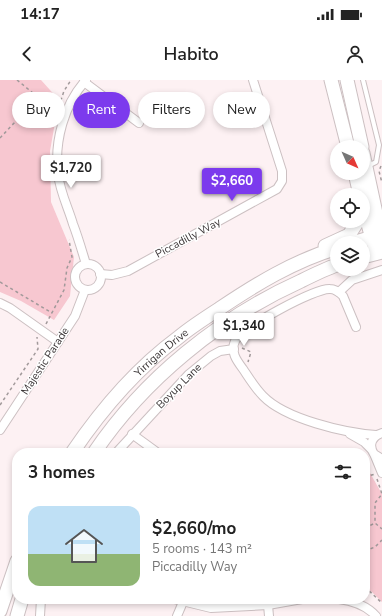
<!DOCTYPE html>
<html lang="en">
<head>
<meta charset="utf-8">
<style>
  :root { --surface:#fff; --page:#f6f6f6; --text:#222; --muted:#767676; --accent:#7c3aed }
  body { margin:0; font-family:"Nunito Sans",sans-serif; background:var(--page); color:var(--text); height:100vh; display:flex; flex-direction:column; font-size:15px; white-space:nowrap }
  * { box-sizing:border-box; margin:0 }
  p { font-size:13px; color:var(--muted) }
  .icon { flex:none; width:22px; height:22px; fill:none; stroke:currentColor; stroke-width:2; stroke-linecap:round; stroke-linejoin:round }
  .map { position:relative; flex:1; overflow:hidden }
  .side { position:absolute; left:12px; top:368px; width:358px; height:156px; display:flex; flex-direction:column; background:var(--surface); border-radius:16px; box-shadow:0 2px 6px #0003 }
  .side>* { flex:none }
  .hud { position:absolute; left:12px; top:12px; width:358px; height:36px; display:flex; gap:8px }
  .needle { width:26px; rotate:135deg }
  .controls { position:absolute; left:330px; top:60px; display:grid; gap:8px }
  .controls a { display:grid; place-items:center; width:40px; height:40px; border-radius:50%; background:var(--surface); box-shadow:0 2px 6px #0003; font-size:20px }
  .price { position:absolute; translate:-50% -34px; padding:0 9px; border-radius:4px; background:#fff; color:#222; font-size:13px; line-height:26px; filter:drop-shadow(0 1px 2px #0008) }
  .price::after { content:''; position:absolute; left:50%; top:24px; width:12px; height:9px; margin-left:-6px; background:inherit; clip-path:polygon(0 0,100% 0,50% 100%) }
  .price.active { background:var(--accent); color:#fff }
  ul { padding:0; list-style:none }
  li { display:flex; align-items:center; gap:12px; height:100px; padding:0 16px }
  li span { display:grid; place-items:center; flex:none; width:112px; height:80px; border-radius:12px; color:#555 }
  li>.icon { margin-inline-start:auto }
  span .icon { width:48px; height:48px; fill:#fffc; stroke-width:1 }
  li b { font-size:17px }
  h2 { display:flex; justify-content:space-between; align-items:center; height:48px; padding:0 16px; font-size:17px }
  .pill { padding:0 14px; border-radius:18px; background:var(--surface); box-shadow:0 2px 6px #0003; font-size:14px; line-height:36px }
  .pill.active { background:var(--accent); color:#fff }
  .status { display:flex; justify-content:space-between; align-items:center; height:28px; padding:0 20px; background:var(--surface); direction:ltr }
  .status svg { height:11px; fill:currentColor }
  header { display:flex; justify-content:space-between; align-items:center; height:52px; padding:0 16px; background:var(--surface); font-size:18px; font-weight:600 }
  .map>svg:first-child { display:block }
  .green { fill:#f7c7d0 }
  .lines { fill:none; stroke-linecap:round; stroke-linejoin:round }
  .service-casing { stroke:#ccc0c2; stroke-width:6 }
  .minor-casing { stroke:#ccc0c2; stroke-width:10 }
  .primary-casing { stroke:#ccc0c2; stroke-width:15 }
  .path { stroke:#a1999a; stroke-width:1.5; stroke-dasharray:3 3; stroke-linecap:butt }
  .service { stroke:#fff; stroke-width:4 }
  .minor { stroke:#fff; stroke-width:8 }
  .primary { stroke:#fff; stroke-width:13 }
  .labels { text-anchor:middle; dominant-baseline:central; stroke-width:3; stroke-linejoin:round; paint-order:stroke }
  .street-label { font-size:11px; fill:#3b3637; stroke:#fff }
</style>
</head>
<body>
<div class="status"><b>14:17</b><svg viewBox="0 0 49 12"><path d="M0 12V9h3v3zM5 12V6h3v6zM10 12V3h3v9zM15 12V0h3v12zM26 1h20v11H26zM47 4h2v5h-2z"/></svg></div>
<header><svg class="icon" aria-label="back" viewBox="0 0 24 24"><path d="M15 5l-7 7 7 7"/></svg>Habito<svg class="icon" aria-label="person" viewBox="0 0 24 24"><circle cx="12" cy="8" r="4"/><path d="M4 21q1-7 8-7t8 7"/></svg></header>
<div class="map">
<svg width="382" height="536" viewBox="0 0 382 536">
  <rect width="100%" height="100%" fill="#fdf1f3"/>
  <g class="green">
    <polygon points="0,0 41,0 59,20 50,71 51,122 74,177 70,216 54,240 21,221 0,212"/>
    <polygon points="370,393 382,414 382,522 372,512 365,510 365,398"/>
  </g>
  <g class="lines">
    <defs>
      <polyline id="service" points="363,0 379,65 376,82 368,86"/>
      <g id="minor">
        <path d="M86,0C64,24 54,62 58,94C60,112 68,127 73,144C78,157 82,171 86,184"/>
        <polyline points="84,2 139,43"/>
        <circle cx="88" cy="197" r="13"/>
        <polyline points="100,194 112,195 128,191 277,109 282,101 282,91 253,0"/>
        <polyline points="339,212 352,200 382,190"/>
        <polyline points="0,223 10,228 58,262"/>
        <path d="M356,247L343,216C339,212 335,209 330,209C315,208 241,248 235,261C230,272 237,281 243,289C249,298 255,308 263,316C285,339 345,353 376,355"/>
        <polyline points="0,350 75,236 85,210"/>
        <path d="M382,353C372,356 368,365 374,374L382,379"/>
        <polyline points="132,354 158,373"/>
        <polyline points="350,354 364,362 371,369"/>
        <polyline points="116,373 189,294 211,276 220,271 234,269"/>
        <polyline points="375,376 382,393"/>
        <polyline points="174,519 211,528 268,525 302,519"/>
        <path d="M339,519C354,521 366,525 376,536"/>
        <polyline points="268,525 269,536"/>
        <polyline points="40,536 41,519"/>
        <polyline points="177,536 183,522"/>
      </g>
      <g id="primary">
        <polyline points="331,0 348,67"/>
        <polyline points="347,0 362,67"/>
        <polyline points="363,73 382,161"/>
        <polyline points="355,93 360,115"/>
        <polyline points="363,126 376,173"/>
        <polyline points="352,163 380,155"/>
        <polyline points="325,166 349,155 358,141"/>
        <polyline points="363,177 382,172"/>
        <path id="s1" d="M72,373C101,330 137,288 179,257C191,247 205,238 219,229C256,204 294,181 337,168"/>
        <path d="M94,373C144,299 219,238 301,201C313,195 325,189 337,185"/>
        <polyline points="0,531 17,481"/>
        <polyline points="17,536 22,519"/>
      </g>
    </defs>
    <use href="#service" class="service-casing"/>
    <use href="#minor" class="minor-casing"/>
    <use href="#primary" class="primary-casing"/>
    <g class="path">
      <polyline points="17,0 44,22"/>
      <polyline points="57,32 64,11 71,0"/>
      <polyline points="0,58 15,42 44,22 58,27"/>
      <polyline points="381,86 379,91 382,103"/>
      <polyline points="0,202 52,233"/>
      <polyline points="46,244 64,210 67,188 72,177 69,160"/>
      <polyline points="242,268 251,272 248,282"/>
      <polyline points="0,325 38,269 37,257"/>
      <polyline points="365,397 375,394"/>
      <polyline points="377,399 382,414 375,423 375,443 382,449"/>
      <polyline points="365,448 375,443"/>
      <polyline points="365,471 375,467 382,460"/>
      <polyline points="365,507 382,523"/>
    </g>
    <use href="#service" class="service"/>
    <use href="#minor" class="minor"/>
    <use href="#primary" class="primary"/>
  </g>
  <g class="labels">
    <g class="street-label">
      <text transform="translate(188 158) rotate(-28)">Piccadilly Way</text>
      <text stroke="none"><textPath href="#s1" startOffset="135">Yirrigan Drive</textPath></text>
      <text transform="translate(45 281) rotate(-57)">Majestic Parade</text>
      <text transform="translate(179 306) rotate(-45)">Boyup Lane</text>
    </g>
  </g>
</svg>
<div class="controls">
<a><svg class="needle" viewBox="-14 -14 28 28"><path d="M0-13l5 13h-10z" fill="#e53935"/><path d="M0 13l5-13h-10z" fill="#767676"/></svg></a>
<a><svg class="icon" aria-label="locate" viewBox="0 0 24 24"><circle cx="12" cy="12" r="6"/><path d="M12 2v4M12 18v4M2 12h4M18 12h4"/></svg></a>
<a><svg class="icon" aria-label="layers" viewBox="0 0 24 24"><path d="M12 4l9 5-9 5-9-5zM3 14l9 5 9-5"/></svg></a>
</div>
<b class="price" style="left:71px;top:109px">$1,720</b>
<b class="price active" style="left:232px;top:122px">$2,660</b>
<b class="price" style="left:244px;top:267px">$1,340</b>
<div class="hud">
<a class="pill">Buy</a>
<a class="pill active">Rent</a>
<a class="pill">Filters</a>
<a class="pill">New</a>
</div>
<section class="side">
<h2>3 homes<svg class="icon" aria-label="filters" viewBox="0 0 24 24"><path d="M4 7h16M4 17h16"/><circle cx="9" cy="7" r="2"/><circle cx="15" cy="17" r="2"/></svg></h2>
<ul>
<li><span style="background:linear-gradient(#bfe0f5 60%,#8fb573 0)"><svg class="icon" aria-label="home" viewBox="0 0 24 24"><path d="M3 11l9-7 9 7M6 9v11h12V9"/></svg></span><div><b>$2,660/mo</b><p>5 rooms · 143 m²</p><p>Piccadilly Way</p></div></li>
</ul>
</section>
</div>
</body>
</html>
